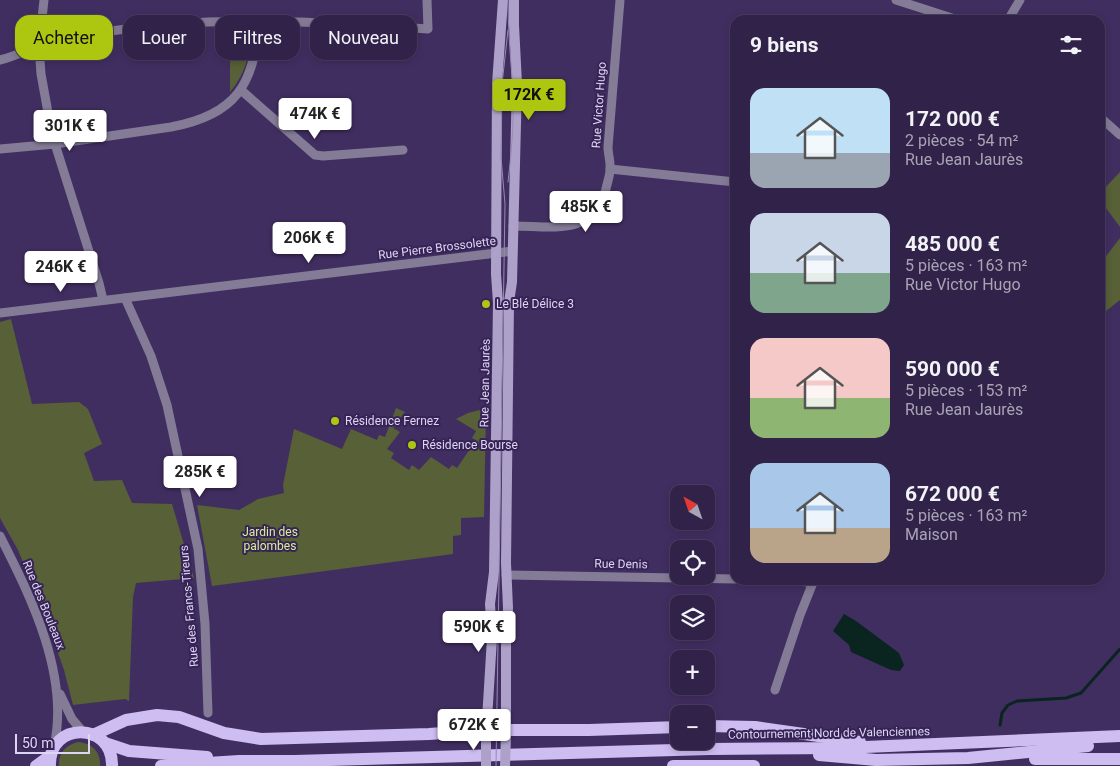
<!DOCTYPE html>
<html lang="fr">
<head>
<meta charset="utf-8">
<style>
  :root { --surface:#312249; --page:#392a50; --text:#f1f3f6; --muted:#a8a4b4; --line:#4c3f61; --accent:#adc60f }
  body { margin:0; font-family:Roboto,sans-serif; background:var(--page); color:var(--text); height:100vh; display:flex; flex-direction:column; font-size:19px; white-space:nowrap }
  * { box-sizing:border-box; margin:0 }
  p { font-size:16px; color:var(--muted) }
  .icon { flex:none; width:28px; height:28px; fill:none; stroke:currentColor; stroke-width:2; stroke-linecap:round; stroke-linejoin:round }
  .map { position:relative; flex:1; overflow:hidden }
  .side { position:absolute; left:730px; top:15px; width:375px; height:570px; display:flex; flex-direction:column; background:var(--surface); border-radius:15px; box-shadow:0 2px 8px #0003,0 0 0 1px var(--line) }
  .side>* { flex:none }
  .guide { position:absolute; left:15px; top:15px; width:475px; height:45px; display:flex; gap:10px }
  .needle { width:32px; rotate:320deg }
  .buttons { position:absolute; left:670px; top:485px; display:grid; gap:10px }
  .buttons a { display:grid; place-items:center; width:45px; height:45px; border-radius:10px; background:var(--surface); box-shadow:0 2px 8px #0003,0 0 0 1px var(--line); font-size:25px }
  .scale { position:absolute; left:15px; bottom:12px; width:75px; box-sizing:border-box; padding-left:5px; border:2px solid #ded5f4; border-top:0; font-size:14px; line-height:18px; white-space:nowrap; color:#ded5f4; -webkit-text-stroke:4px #362456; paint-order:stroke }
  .price { position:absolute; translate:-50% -42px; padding:0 11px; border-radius:5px; background:#fff; color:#222; font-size:16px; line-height:32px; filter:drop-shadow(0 1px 2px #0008) }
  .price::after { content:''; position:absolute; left:50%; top:30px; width:15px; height:11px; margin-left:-8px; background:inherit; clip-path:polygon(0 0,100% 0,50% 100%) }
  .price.current { background:var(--accent); color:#111 }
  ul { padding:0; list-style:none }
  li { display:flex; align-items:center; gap:15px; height:125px; padding:0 20px }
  li span { display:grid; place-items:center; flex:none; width:140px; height:100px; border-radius:15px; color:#555 }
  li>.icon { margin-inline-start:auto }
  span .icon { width:60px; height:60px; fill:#fffc; stroke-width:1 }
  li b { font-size:21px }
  h2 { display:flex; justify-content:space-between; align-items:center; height:60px; padding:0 20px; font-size:21px }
  .tag { padding:0 18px; border-radius:15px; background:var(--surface); box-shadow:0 2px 8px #0003,0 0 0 1px var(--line); font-size:18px; line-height:45px }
  .tag.current { background:var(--accent); color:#111 }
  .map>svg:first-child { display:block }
  .green { fill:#576036 }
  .water { fill:#0a241f }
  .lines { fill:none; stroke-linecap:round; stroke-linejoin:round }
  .stream { stroke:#0a241f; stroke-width:3 }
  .minor { stroke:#847c96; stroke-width:9 }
  .secondary { stroke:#ada1ca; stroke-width:10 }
  .primary { stroke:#cdbdf1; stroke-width:12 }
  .tram { stroke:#988ab2; stroke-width:1 }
  .secondary-bridge { stroke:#ada1ca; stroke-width:10 }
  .poi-dot { fill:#adc60f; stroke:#362456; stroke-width:2 }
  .labels { text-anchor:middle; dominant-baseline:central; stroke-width:4; stroke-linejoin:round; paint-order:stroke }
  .street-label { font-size:12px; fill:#ded5f4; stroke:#362456 }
  .poi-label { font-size:12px; fill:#ded5f4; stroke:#362456; text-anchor:start }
  .park-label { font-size:12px; fill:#dbee95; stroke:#362456 }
</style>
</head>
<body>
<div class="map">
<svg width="1120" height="766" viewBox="0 0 1120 766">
  <rect width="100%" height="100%" fill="#412e61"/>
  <g class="green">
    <path d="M241,33L249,36C252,55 242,78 230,92V34Z"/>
    <polygon points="1120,172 1120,227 1100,200 1100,193"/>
    <polygon points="1120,238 1120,300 1106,311 1100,304 1100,264"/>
    <polygon points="11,319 32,404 79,402 88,409 102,444 84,453 94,481 122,480 132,503 172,504 194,578 136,583 133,597 129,701 125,699 73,705 64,670 46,619 18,550 0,518 0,322"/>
    <polygon points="396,408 405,412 393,428 400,432 387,449 394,453 391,458 409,470 412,465 419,470 431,457 449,469 452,465 457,468 476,440 472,438 476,431 456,419 468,413 484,409 486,412 484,517 461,518 461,535 453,536 453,554 212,586 197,505 239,510 258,499 284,493 283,485 294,429 342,449 351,429 377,440 379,435 385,437"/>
    <path d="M78,742C92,743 101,752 100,766H59C58,753 66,745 78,742Z"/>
  </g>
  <polygon class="water" points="844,614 856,621 899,653 904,665 900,671 891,670 851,652 849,645 833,631"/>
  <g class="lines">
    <polyline class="stream" points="1000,725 1002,713 1008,705 1017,701 1066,698 1081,693 1120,649"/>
    <g class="minor">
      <polyline points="44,0 39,46 41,74 49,118 55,144 99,283 103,300"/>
      <polyline points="896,0 958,20"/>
      <polyline points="1008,20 1020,0"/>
      <path d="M0,60C21,55 41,42 61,39C109,30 159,24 208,22C281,19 355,25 428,29L427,0"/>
      <polyline points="241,90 315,155 323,156 403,150"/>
      <polyline points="1100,117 1120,135"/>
      <path d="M0,149L55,144L171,127C236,115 254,85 259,22"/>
      <polyline points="610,169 735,182"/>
      <path d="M513,226C552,226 593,237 606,189C607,183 610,176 610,170C611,163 608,154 608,147L620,0"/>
      <polyline points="125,298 151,356 167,405 198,549 205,624 208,713"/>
      <polyline points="0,313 513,251"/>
      <path d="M0,536C31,597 70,676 54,746"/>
      <polyline points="506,575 735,579"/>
      <polyline points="782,580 800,581 813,583"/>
      <polyline points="775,690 800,615 814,580"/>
      <polyline points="60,694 72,719 83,732"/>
    </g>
    <g class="secondary">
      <polyline points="486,736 492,638 490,604 494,572 498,303 496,274 497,84 503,0"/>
      <polyline points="506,736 506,642 508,608 506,563 509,302 512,282 517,84 514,25 514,0"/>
    </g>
    <g class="primary">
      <polyline points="706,726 755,727 860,742"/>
      <polyline points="93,735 126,720 157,715 179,717 224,733 261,739 429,734 486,730 589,730 679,727"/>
      <polyline points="105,743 129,751 207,757"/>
      <polyline points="819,755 876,760 968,758 1088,746"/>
      <polyline points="1035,759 1120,759"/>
      <polyline points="36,766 51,755"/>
      <path d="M50,766C48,721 113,721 112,766"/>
      <polyline points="161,766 239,761 295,761 710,749 842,748 1120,736"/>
      <polyline points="673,766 754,766"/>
    </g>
    <g class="tram">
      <path d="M508,182C512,148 515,112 512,77C510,51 508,26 508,0"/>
      <polyline points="496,766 505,204 501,157 502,84 508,30"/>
    </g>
    <g class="secondary-bridge">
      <polyline points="486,766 486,736"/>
      <polyline points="505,766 506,736"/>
    </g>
  </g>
  <g class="poi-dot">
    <circle cx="486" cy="304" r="5"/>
    <circle cx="335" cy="421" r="5"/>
    <circle cx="412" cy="445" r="5"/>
  </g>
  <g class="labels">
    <g class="street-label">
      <text transform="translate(599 105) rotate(-86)">Rue Victor Hugo</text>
      <text transform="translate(437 248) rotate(-7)">Rue Pierre Brossolette</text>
      <text transform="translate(485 383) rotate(-89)">Rue Jean Jaurès</text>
      <text transform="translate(621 564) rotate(1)">Rue Denis</text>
      <text transform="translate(44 605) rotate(68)">Rue des Bouleaux</text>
      <text transform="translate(189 606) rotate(-95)">Rue des Francs-Tireurs</text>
      <text transform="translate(829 733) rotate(-1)">Contournement Nord de Valenciennes</text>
    </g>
    <g class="poi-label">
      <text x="496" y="304">Le Blé Délice 3</text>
      <text x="345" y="421">Résidence Fernez</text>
      <text x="422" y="445">Résidence Bourse</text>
    </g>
    <g class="park-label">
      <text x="270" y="532">Jardin des<tspan x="270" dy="14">palombes</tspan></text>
    </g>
  </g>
</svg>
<div class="buttons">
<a><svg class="needle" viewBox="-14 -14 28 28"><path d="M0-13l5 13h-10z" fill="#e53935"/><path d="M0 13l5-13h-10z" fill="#a8a4b4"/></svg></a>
<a><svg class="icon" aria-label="locate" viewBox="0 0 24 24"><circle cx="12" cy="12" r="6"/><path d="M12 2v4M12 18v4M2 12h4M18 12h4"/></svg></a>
<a><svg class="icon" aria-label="layers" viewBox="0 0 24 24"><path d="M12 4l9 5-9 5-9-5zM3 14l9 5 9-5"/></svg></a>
<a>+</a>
<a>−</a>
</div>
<div class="scale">50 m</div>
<b class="price current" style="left:529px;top:121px">172K €</b>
<b class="price" style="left:315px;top:140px">474K €</b>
<b class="price" style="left:70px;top:152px">301K €</b>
<b class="price" style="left:586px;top:233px">485K €</b>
<b class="price" style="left:309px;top:264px">206K €</b>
<b class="price" style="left:61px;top:293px">246K €</b>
<b class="price" style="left:200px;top:498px">285K €</b>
<b class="price" style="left:479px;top:653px">590K €</b>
<b class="price" style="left:474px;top:751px">672K €</b>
<div class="guide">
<a class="tag current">Acheter</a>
<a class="tag">Louer</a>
<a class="tag">Filtres</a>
<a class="tag">Nouveau</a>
</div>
<section class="side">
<h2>9 biens<svg class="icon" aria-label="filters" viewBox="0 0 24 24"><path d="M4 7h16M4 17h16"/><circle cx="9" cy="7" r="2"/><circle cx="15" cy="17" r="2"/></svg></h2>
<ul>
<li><span style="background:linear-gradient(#bfe0f5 65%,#9aa5b1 0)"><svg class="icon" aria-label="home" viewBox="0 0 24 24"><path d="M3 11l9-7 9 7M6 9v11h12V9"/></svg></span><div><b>172 000 €</b><p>2 pièces · 54 m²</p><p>Rue Jean Jaurès</p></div></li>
<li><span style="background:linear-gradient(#c9d6e8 60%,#7fa58c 0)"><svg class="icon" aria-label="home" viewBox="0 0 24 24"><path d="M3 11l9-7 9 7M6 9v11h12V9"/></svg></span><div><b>485 000 €</b><p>5 pièces · 163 m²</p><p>Rue Victor Hugo</p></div></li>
<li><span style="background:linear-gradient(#f6c9c9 60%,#8fb573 0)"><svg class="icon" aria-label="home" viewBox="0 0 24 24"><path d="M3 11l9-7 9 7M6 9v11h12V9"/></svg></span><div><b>590 000 €</b><p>5 pièces · 153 m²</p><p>Rue Jean Jaurès</p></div></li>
<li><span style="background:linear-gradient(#a9c7e8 65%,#b9a48a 0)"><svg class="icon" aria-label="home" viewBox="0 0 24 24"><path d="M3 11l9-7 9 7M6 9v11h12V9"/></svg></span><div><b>672 000 €</b><p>5 pièces · 163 m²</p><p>Maison</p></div></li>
</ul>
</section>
</div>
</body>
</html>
